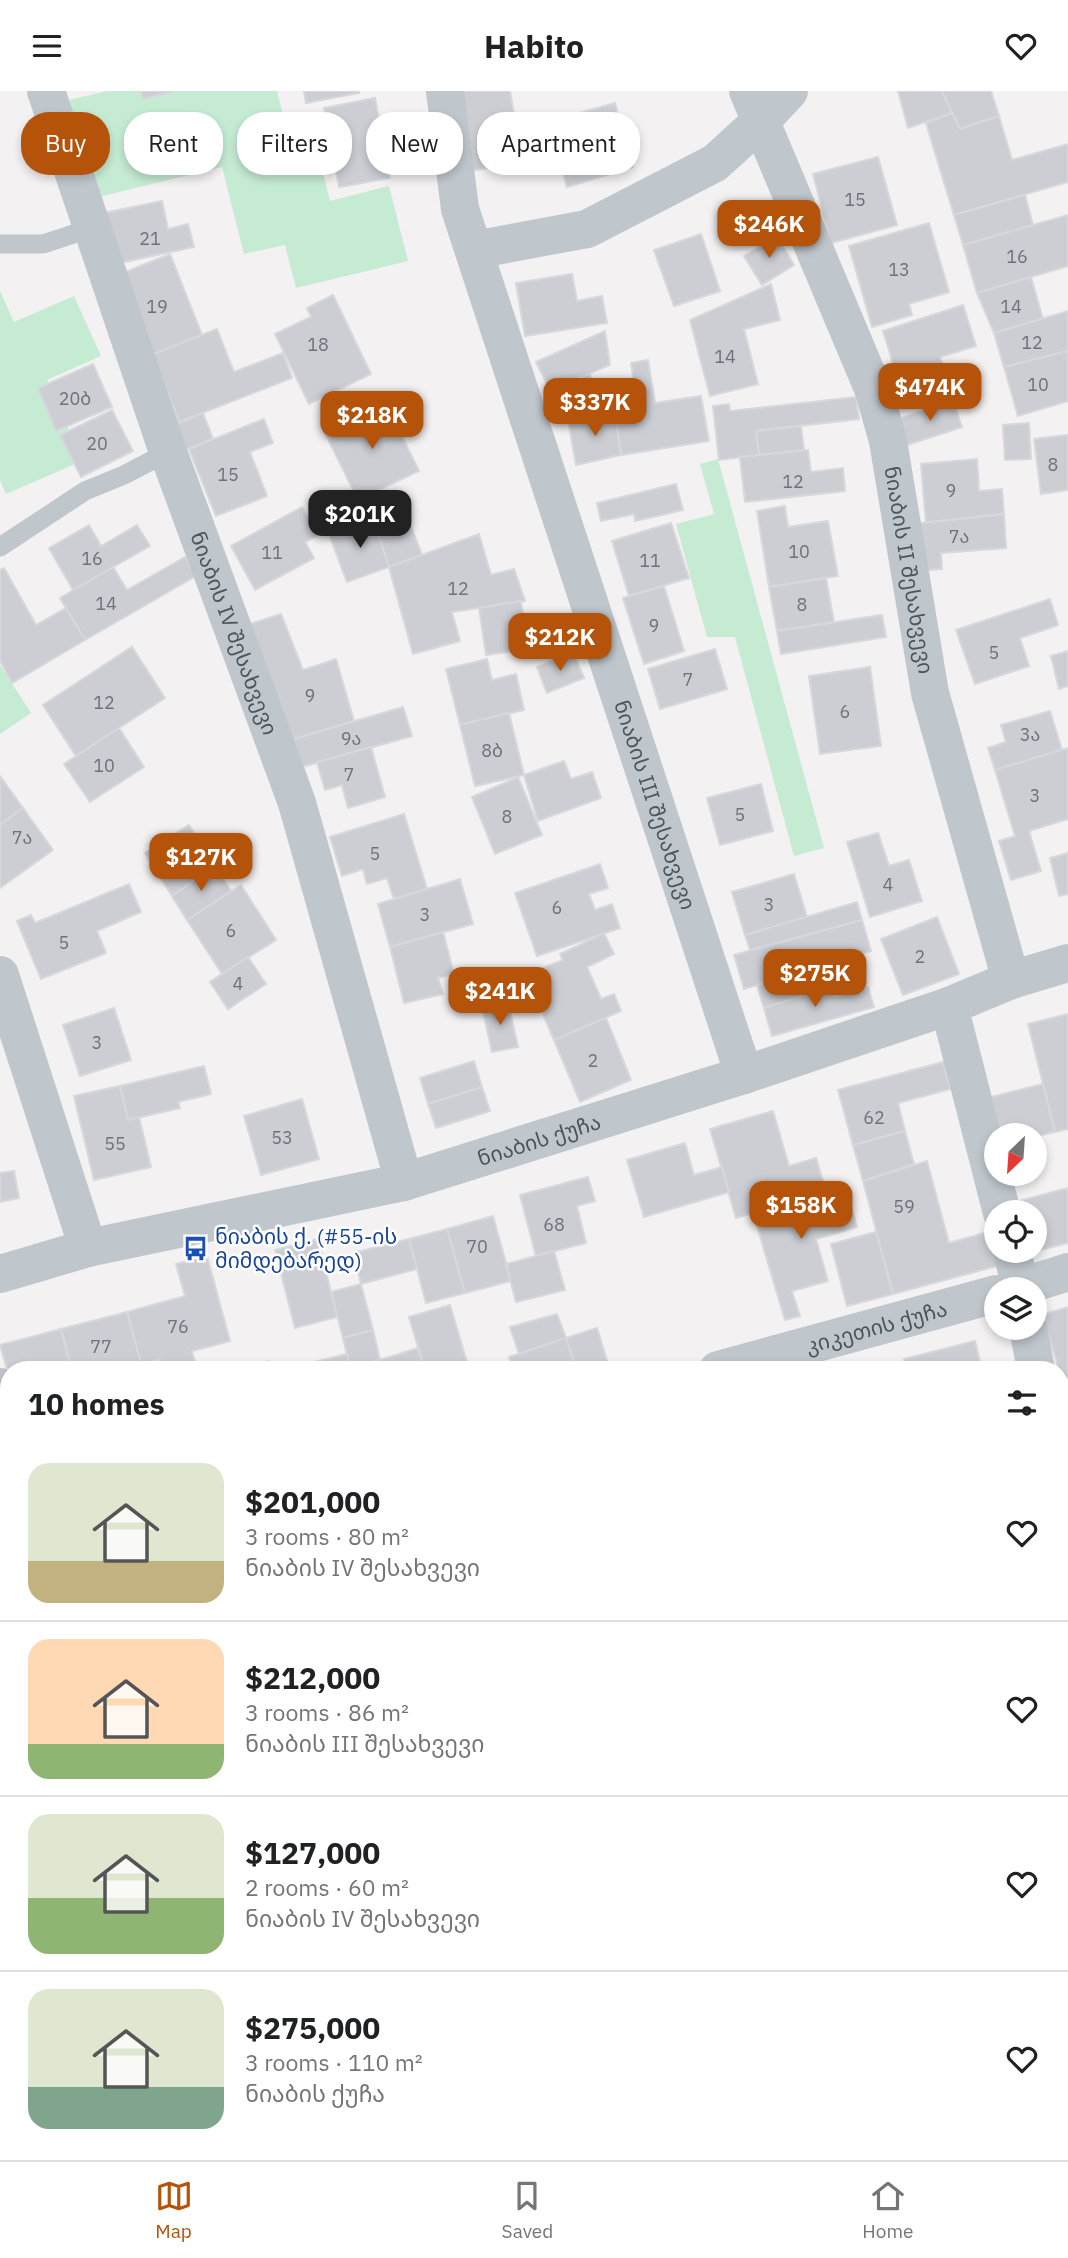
<!DOCTYPE html>
<html lang="en">
<head>
<meta charset="utf-8">
<style>
  :root { --surface:#fff; --page:#f2f2f2; --text:#202124; --muted:#757577; --line:#e0e0e0; --accent:#b45309 }
  body { margin:0; font-family:"IBM Plex Sans","Noto Sans Georgian",sans-serif; background:var(--page); color:var(--text); height:100vh; display:flex; flex-direction:column; font-size:26px; white-space:nowrap }
  * { box-sizing:border-box; margin:0 }
  p { font-size:23px; color:var(--muted) }
  .icon { flex:none; width:38px; height:38px; fill:none; stroke:currentColor; stroke-width:2; stroke-linecap:round; stroke-linejoin:round }
  .map { position:relative; flex:1; overflow:hidden }
  .sheet { position:absolute; left:0px; top:1270px; width:1069px; height:800px; display:flex; flex-direction:column; background:var(--surface); border-radius:28px 28px 0 0; box-shadow:0 4px 10px #0003 }
  .sheet>* { flex:none }
  .banner { position:absolute; left:21px; top:21px; width:700px; height:63px; display:flex; gap:14px }
  .needle { width:46px; rotate:205deg }
  .fabs { position:absolute; left:984px; top:1032px; display:grid; gap:14px }
  .fabs a { display:grid; place-items:center; width:63px; height:63px; border-radius:50%; background:var(--surface); box-shadow:0 4px 10px #0003; font-size:35px }
  .price { position:absolute; translate:-50% -60px; padding:0 16px; border-radius:14px; background:var(--accent); color:#fff; font-size:23px; line-height:46px; filter:drop-shadow(0 2px 4px #0008) }
  .price::after { content:''; position:absolute; left:50%; top:42px; width:21px; height:16px; margin-left:-10px; background:inherit; clip-path:polygon(0 0,100% 0,50% 100%) }
  .price.selected { background:#222; color:#fff }
  ul { padding:0; list-style:none }
  li { display:flex; align-items:center; gap:21px; height:175px; padding:0 28px }
  li+li { border-top:2px solid var(--line) }
  li span { display:grid; place-items:center; flex:none; width:196px; height:140px; border-radius:21px; color:#555 }
  li>.icon { margin-inline-start:auto }
  span .icon { width:84px; height:84px; fill:#fffc; stroke-width:1 }
  li b { font-size:30px }
  h2 { display:flex; justify-content:space-between; align-items:center; height:84px; padding:0 28px; font-size:30px }
  .pill { padding:0 24px; border-radius:28px; background:var(--surface); box-shadow:0 4px 10px #0003; font-size:24px; line-height:63px }
  .pill.selected { background:var(--accent); color:#fff }
  header { display:flex; justify-content:space-between; align-items:center; height:91px; padding:0 28px; background:var(--surface); font-size:32px; font-weight:700 }
  .tabs { display:flex; justify-content:space-around; align-items:center; height:98px; border-top:2px solid var(--line); background:var(--surface); font-size:19px; color:var(--muted) }
  .tabs a { display:grid; justify-items:center; gap:4px }
  .tabs .selected { color:var(--accent) }
  .map>svg:first-child { display:block }
  .green { fill:#c5ebd3 }
  .building { fill:#ccced3; stroke:#d6d8dc; stroke-width:2 }
  .lines { fill:none; stroke-linecap:round; stroke-linejoin:round }
  .service { stroke:#bfc6cc; stroke-width:19 }
  .minor { stroke:#bfc6cc; stroke-width:38 }
  .tertiary { stroke:#bfc6cc; stroke-width:38 }
  .labels { text-anchor:middle; dominant-baseline:central; stroke-width:5; stroke-linejoin:round; paint-order:stroke }
  .number-label { font-size:18px; fill:#6b737a }
  .street-label { font-size:21px; fill:#4b555d; stroke:#fff }
  .transit-label { font-size:21px; fill:#164399; stroke:#fff; text-anchor:start }
</style>
</head>
<body>
<header><svg class="icon" aria-label="menu" viewBox="0 0 24 24"><path d="M4 6h16M4 12h16M4 18h16"/></svg>Habito<svg class="icon" aria-label="heart" viewBox="0 0 24 24"><path d="M12 20l-8-8c-3-5 5-10 8-4 3-6 11-1 8 4z"/></svg></header>
<div class="map">
<svg width="1068" height="2069" viewBox="0 0 1068 2069">
  <rect width="100%" height="100%" fill="#f3f1f1"/>
  <g class="green">
    <polygon points="107,0 277,0 284,28 308,22 330,110 389,95 408,170 296,197 285,154 244,163 222,76 94,107 69,9"/>
    <polygon points="0,200 14,231 74,205 101,265 47,289 82,370 6,403 0,389"/>
    <polygon points="718,368 824,757 794,765 735,546 707,546 676,433 714,423 700,373"/>
    <polygon points="0,574 31,622 0,643"/>
    <polygon points="1061,1835 1068,1837 1068,2069 993,2069 998,2062 1060,2062"/>
    <polygon points="321,2062 426,2062 443,2069 325,2069"/>
    <polygon points="663,2062 782,2062 790,2069 656,2069"/>
  </g>
  <g class="building">
    <polygon points="141,0 171,0 171,1 143,8"/>
    <polygon points="304,0 359,0 359,2 306,12"/>
    <polygon points="455,0 510,0 522,71 469,80"/>
    <polygon points="898,0 942,0 952,22 908,37"/>
    <polygon points="942,0 991,0 999,25 960,38"/>
    <polygon points="375,7 390,87 339,96 324,17"/>
    <polygon points="615,12 633,76 567,96 548,31"/>
    <polygon points="952,22 960,38 999,25 1012,69 1068,53 1068,91 954,124 926,32"/>
    <polygon points="878,66 897,134 831,152 813,83"/>
    <polygon points="1025,104 1033,134 963,154 954,124"/>
    <polygon points="162,110 168,138 188,133 194,156 115,173 104,122"/>
    <polygon points="1068,124 1068,175 977,202 963,154"/>
    <polygon points="929,132 949,201 909,213 912,224 872,236 849,155"/>
    <polygon points="701,143 720,200 674,215 654,159"/>
    <polygon points="777,145 794,174 762,194 744,165"/>
    <polygon points="170,163 202,244 145,267 113,186"/>
    <polygon points="572,183 577,210 602,205 607,232 525,245 516,192"/>
    <polygon points="1031,186 1043,228 994,242 977,202"/>
    <polygon points="771,193 780,229 744,238 758,293 710,305 690,229"/>
    <polygon points="333,204 371,283 309,313 275,243 311,226 307,217"/>
    <polygon points="963,214 976,255 940,266 948,291 903,305 883,240"/>
    <polygon points="1068,220 1068,260 1004,276 994,242"/>
    <polygon points="217,238 234,281 283,262 292,287 179,331 153,263"/>
    <polygon points="605,240 610,274 550,299 536,271"/>
    <polygon points="1068,260 1068,310 1018,325 1004,276"/>
    <polygon points="648,269 655,312 701,305 709,350 621,364 612,302 635,298 631,272"/>
    <polygon points="93,273 112,316 56,340 38,297"/>
    <polygon points="590,283 598,324 568,329 550,299"/>
    <polygon points="856,306 859,328 756,340 759,364 719,369 713,315 729,313 730,320"/>
    <polygon points="953,309 962,336 907,354 898,328"/>
    <polygon points="385,310 419,380 358,409 324,340"/>
    <polygon points="112,319 133,360 81,386 60,344"/>
    <polygon points="615,321 621,364 576,374 568,329"/>
    <polygon points="203,322 213,348 182,360 172,335"/>
    <polygon points="264,328 273,352 250,361 267,405 216,425 189,358"/>
    <polygon points="1029,332 1031,368 1005,369 1003,334"/>
    <polygon points="801,335 804,359 759,364 756,340"/>
    <polygon points="1068,344 1068,399 1041,403 1034,348"/>
    <polygon points="808,359 811,381 843,377 845,400 745,411 740,366"/>
    <polygon points="977,368 979,400 1002,398 1004,423 926,432 921,373"/>
    <polygon points="676,393 683,419 635,430 634,423 601,430 597,412"/>
    <polygon points="403,415 422,464 389,476 373,426"/>
    <polygon points="785,415 788,436 828,430 838,485 769,496 757,420"/>
    <polygon points="302,416 318,444 305,451 314,467 255,499 231,455"/>
    <polygon points="1004,423 1006,457 941,462 942,478 916,480 912,433"/>
    <polygon points="373,426 389,476 347,491 329,443"/>
    <polygon points="671,432 689,487 629,505 612,450"/>
    <polygon points="89,434 101,455 137,434 150,455 73,499 49,457"/>
    <polygon points="479,443 491,484 514,478 525,510 452,521 460,550 413,563 389,476"/>
    <polygon points="185,466 196,485 85,549 60,507 113,476 127,499"/>
    <polygon points="4,477 36,534 66,517 85,549 12,592 0,570 0,479"/>
    <polygon points="826,487 834,531 777,540 769,496"/>
    <polygon points="664,495 684,560 644,573 623,507"/>
    <polygon points="1050,508 1058,534 1020,547 1029,575 975,593 956,539"/>
    <polygon points="521,510 528,558 486,564 479,517"/>
    <polygon points="281,523 303,579 336,568 354,630 291,649 244,535"/>
    <polygon points="882,524 886,546 781,563 777,540"/>
    <polygon points="132,556 165,607 76,665 43,614"/>
    <polygon points="715,558 727,598 660,618 648,578"/>
    <polygon points="1068,560 1068,595 1059,598 1051,565"/>
    <polygon points="573,561 584,587 547,602 537,576"/>
    <polygon points="487,568 492,589 516,583 524,619 460,634 446,578"/>
    <polygon points="870,576 881,655 820,663 809,585"/>
    <polygon points="403,616 412,645 302,676 291,649"/>
    <polygon points="1050,620 1062,659 995,679 988,657 1006,651 1001,634"/>
    <polygon points="509,622 524,684 475,695 460,634"/>
    <polygon points="119,637 144,676 90,711 64,673"/>
    <polygon points="371,656 385,706 348,717 342,694 325,699 317,671"/>
    <polygon points="1068,657 1068,728 1029,740 1041,780 1011,789 999,750 1015,745 995,679"/>
    <polygon points="564,670 571,688 592,681 601,707 538,730 524,684"/>
    <polygon points="0,685 23,717 0,734"/>
    <polygon points="518,686 542,744 495,763 472,706"/>
    <polygon points="761,693 773,740 720,754 707,707"/>
    <polygon points="23,717 53,759 0,797 0,734"/>
    <polygon points="404,723 427,798 394,808 387,787 367,793 363,778 342,785 330,746"/>
    <polygon points="189,734 215,775 172,805 145,762"/>
    <polygon points="878,742 889,775 909,769 922,810 870,826 847,751"/>
    <polygon points="1068,762 1068,803 1059,805 1050,767"/>
    <polygon points="600,773 608,797 589,803 595,819 612,813 620,837 537,865 515,802"/>
    <polygon points="215,775 231,800 187,829 172,805"/>
    <polygon points="794,783 807,826 745,844 732,801"/>
    <polygon points="460,788 473,833 390,856 378,813"/>
    <polygon points="129,793 141,821 97,840 106,862 41,888 17,830 31,824 35,832"/>
    <polygon points="241,794 276,849 222,883 187,829"/>
    <polygon points="857,811 862,829 750,859 745,844"/>
    <polygon points="937,826 959,883 903,904 881,848"/>
    <polygon points="862,829 871,860 744,898 734,864"/>
    <polygon points="443,841 454,883 438,887 443,903 404,912 390,856"/>
    <polygon points="604,842 614,863 587,876 601,908 614,903 621,920 554,949 526,884 563,869 560,863"/>
    <polygon points="248,866 266,893 228,918 210,891"/>
    <polygon points="825,874 831,896 764,917 757,894"/>
    <polygon points="831,896 834,906 868,896 874,916 772,945 764,917"/>
    <polygon points="508,911 518,956 492,961 482,916"/>
    <polygon points="114,917 131,969 80,985 63,934"/>
    <polygon points="1068,923 1068,1038 1055,1041 1028,933"/>
    <polygon points="606,927 631,989 580,1011 554,949"/>
    <polygon points="474,970 482,996 428,1013 420,987"/>
    <polygon points="943,971 950,998 898,1012 905,1040 853,1054 838,999"/>
    <polygon points="204,975 211,1003 178,1011 180,1017 128,1029 120,995"/>
    <polygon points="1043,993 1055,1041 1034,1046 1001,1045 991,1006"/>
    <polygon points="120,995 128,1029 139,1026 151,1076 94,1089 74,1005"/>
    <polygon points="482,996 490,1020 436,1037 428,1013"/>
    <polygon points="302,1008 319,1068 261,1084 244,1025"/>
    <polygon points="773,1020 789,1075 816,1067 826,1100 736,1127 710,1038"/>
    <polygon points="905,1040 914,1073 863,1090 853,1054"/>
    <polygon points="685,1052 694,1084 722,1076 729,1101 644,1126 627,1069"/>
    <polygon points="927,1070 949,1152 988,1141 997,1175 893,1203 863,1090"/>
    <polygon points="14,1080 19,1107 0,1111 0,1082"/>
    <polygon points="588,1086 595,1110 577,1115 586,1152 536,1165 520,1104"/>
    <polygon points="845,1095 857,1136 816,1148 828,1190 792,1200 800,1225 785,1229 753,1122"/>
    <polygon points="1068,1097 1068,1152 1029,1162 1029,1160 1034,1160 1034,1122 1018,1122 1015,1111"/>
    <polygon points="493,1125 511,1190 465,1202 447,1138"/>
    <polygon points="447,1138 465,1202 426,1212 409,1148"/>
    <polygon points="876,1141 893,1203 847,1215 831,1153"/>
    <polygon points="318,1148 337,1226 295,1237 275,1159"/>
    <polygon points="409,1148 417,1178 361,1193 353,1162"/>
    <polygon points="554,1160 565,1199 516,1211 506,1173"/>
    <polygon points="207,1165 230,1250 192,1260 197,1279 163,1279 160,1268 141,1273 127,1221 185,1205 176,1173"/>
    <polygon points="361,1193 373,1239 343,1247 331,1201"/>
    <polygon points="450,1214 469,1278 425,1279 409,1226"/>
    <polygon points="1068,1216 1068,1286 1062,1288 1042,1224"/>
    <polygon points="127,1221 143,1279 72,1279 61,1238"/>
    <polygon points="557,1223 566,1247 519,1263 510,1236"/>
    <polygon points="597,1237 610,1279 577,1279 566,1247"/>
    <polygon points="61,1238 72,1279 9,1279 9,1285 0,1254"/>
    <polygon points="373,1239 380,1269 350,1276 343,1247"/>
    <polygon points="566,1247 577,1279 514,1279 509,1266"/>
    <polygon points="975,1250 982,1279 907,1279 904,1268"/>
    <polygon points="418,1257 425,1279 384,1279 380,1269"/>
    <polygon points="347,1263 350,1276 380,1269 384,1279 300,1279 298,1275"/>
    <polygon points="269,1270 271,1279 237,1279"/>
    <polygon points="1,1380 9,1397 9,1422 0,1426"/>
    <polygon points="9,1490 9,1534 0,1508 0,1492"/>
    <polygon points="4,1529 9,1538 9,1607 6,1608 0,1599 0,1531"/>
    <polygon points="1068,1685 1068,1707 1060,1708 1060,1686"/>
    <polygon points="0,1708 5,1761 0,1761"/>
    <polygon points="1060,1743 1064,1743 1063,1790 1060,1790"/>
    <polygon points="110,2062 130,2062 132,2069 86,2069"/>
    <polygon points="147,2062 178,2062 166,2069 152,2069"/>
    <polygon points="178,2062 203,2062 208,2069 166,2069"/>
    <polygon points="277,2062 310,2062 304,2069 272,2069"/>
    <polygon points="780,2062 829,2062 823,2069 789,2069"/>
  </g>
  <g class="lines">
    <g class="service">
      <polyline points="0,153 43,153 92,137"/>
      <polyline points="0,456 85,400 124,384 168,361"/>
      <polyline points="465,2062 504,2069"/>
      <polyline points="550,2069 575,2062"/>
    </g>
    <g class="minor">
      <path id="s1" d="M46,0L168,361L297,712L404,1091"/>
      <path id="s2" d="M445,0L460,118L744,984"/>
      <path id="s3" d="M748,0L874,300L888,350L930,602L1011,889"/>
      <polyline points="474,159 587,138 715,72 761,30 789,0"/>
      <polyline points="0,884 88,1157"/>
      <polyline points="949,915 1002,1122"/>
      <polyline points="1012,1160 1021,1199"/>
      <polyline points="1011,1199 1068,1181"/>
      <polyline points="1028,1237 1036,1279"/>
      <path id="s4" d="M718,1279L996,1203"/>
      <polyline points="0,1296 9,1306"/>
      <polyline points="1060,1416 1068,1458"/>
      <polyline points="0,1647 9,1644"/>
      <polyline points="1060,1825 1068,1827"/>
      <polyline points="972,2062 975,2069"/>
      <polyline points="58,2069 59,2062"/>
      <polyline points="613,2069 621,2062"/>
    </g>
    <path class="tertiary" id="s5" d="M0,1183L88,1157L404,1091L744,984L949,915L1011,889L1068,872"/>
  </g>
  <defs>
    <symbol id="bus-bare" viewBox="-9 -9 18 18"><path d="M-5-6H5V4H4V6H2V4H-2V6H-4V4H-5ZM-3.5-4V0h7V-4ZM-3.5 1.2v1.5H-2V1.2ZM2 1.2v1.5H3.5V1.2Z" fill="#1a4fb4" stroke="#fff" stroke-width="2.5" paint-order="stroke"/></symbol>
  </defs>
  <g fill-rule="evenodd">
    <use href="#bus-bare" x="178" y="1140" width="35" height="35"/>
  </g>
  <g class="labels">
    <g class="number-label">
      <text x="855" y="108">15</text>
      <text x="150" y="147">21</text>
      <text x="1017" y="165">16</text>
      <text x="899" y="178">13</text>
      <text x="157" y="215">19</text>
      <text x="1011" y="215">14</text>
      <text x="1032" y="251">12</text>
      <text x="318" y="253">18</text>
      <text x="725" y="265">14</text>
      <text x="1038" y="293">10</text>
      <text x="75" y="307">20ბ</text>
      <text x="97" y="352">20</text>
      <text x="1053" y="373">8</text>
      <text x="228" y="383">15</text>
      <text x="793" y="390">12</text>
      <text x="951" y="399">9</text>
      <text x="959" y="445">7ა</text>
      <text x="799" y="460">10</text>
      <text x="272" y="461">11</text>
      <text x="92" y="467">16</text>
      <text x="650" y="469">11</text>
      <text x="458" y="497">12</text>
      <text x="106" y="512">14</text>
      <text x="802" y="513">8</text>
      <text x="654" y="534">9</text>
      <text x="994" y="561">5</text>
      <text x="688" y="588">7</text>
      <text x="310" y="604">9</text>
      <text x="104" y="611">12</text>
      <text x="845" y="620">6</text>
      <text x="1030" y="643">3ა</text>
      <text x="351" y="647">9ა</text>
      <text x="492" y="659">8ბ</text>
      <text x="104" y="674">10</text>
      <text x="349" y="683">7</text>
      <text x="1035" y="704">3</text>
      <text x="740" y="723">5</text>
      <text x="507" y="725">8</text>
      <text x="22" y="746">7ა</text>
      <text x="375" y="762">5</text>
      <text x="888" y="793">4</text>
      <text x="769" y="813">3</text>
      <text x="557" y="816">6</text>
      <text x="425" y="823">3</text>
      <text x="231" y="839">6</text>
      <text x="64" y="851">5</text>
      <text x="920" y="865">2</text>
      <text x="238" y="892">4</text>
      <text x="97" y="951">3</text>
      <text x="593" y="969">2</text>
      <text x="874" y="1026">62</text>
      <text x="282" y="1046">53</text>
      <text x="115" y="1052">55</text>
      <text x="904" y="1115">59</text>
      <text x="554" y="1133">68</text>
      <text x="477" y="1155">70</text>
      <text x="178" y="1235">76</text>
      <text x="101" y="1255">77</text>
    </g>
    <g class="street-label">
      <text stroke="none"><textPath href="#s3" startOffset="508">ნიაბის II შესახვევი</textPath></text>
      <text stroke="none"><textPath href="#s1" startOffset="574">ნიაბის IV შესახვევი</textPath></text>
      <text stroke="none"><textPath href="#s2" startOffset="746">ნიაბის III შესახვევი</textPath></text>
      <text stroke="none"><textPath href="#s5" startOffset="556">ნიაბის ქუჩა</textPath></text>
      <text stroke="none"><textPath href="#s4" startOffset="164">კიკეთის ქუჩა</textPath></text>
    </g>
    <g class="transit-label">
      <text x="215" y="1145">ნიაბის ქ. (#55-ის<tspan x="215" dy="24">მიმდებარედ)</tspan></text>
    </g>
  </g>
</svg>
<div class="fabs">
<a><svg class="needle" viewBox="-14 -14 28 28"><path d="M0-13l5 13h-10z" fill="#e53935"/><path d="M0 13l5-13h-10z" fill="#757577"/></svg></a>
<a><svg class="icon" aria-label="locate" viewBox="0 0 24 24"><circle cx="12" cy="12" r="6"/><path d="M12 2v4M12 18v4M2 12h4M18 12h4"/></svg></a>
<a><svg class="icon" aria-label="layers" viewBox="0 0 24 24"><path d="M12 4l9 5-9 5-9-5zM3 14l9 5 9-5"/></svg></a>
</div>
<b class="price" style="left:769px;top:169px">$246K</b>
<b class="price" style="left:930px;top:332px">$474K</b>
<b class="price" style="left:595px;top:347px">$337K</b>
<b class="price" style="left:372px;top:360px">$218K</b>
<b class="price selected" style="left:360px;top:459px">$201K</b>
<b class="price" style="left:560px;top:582px">$212K</b>
<b class="price" style="left:201px;top:802px">$127K</b>
<b class="price" style="left:815px;top:918px">$275K</b>
<b class="price" style="left:500px;top:936px">$241K</b>
<b class="price" style="left:801px;top:1150px">$158K</b>
<div class="banner">
<a class="pill selected">Buy</a>
<a class="pill">Rent</a>
<a class="pill">Filters</a>
<a class="pill">New</a>
<a class="pill">Apartment</a>
</div>
<section class="sheet">
<h2>10 homes<svg class="icon" aria-label="filters" viewBox="0 0 24 24"><path d="M4 7h16M4 17h16"/><circle cx="9" cy="7" r="2"/><circle cx="15" cy="17" r="2"/></svg></h2>
<ul>
<li><span style="background:linear-gradient(#dfe7d0 70%,#c2b280 0)"><svg class="icon" aria-label="home" viewBox="0 0 24 24"><path d="M3 11l9-7 9 7M6 9v11h12V9"/></svg></span><div><b>$201,000</b><p>3 rooms · 80 m²</p><p>ნიაბის IV შესახვევი</p></div><svg class="icon" aria-label="heart" viewBox="0 0 24 24"><path d="M12 20l-8-8c-3-5 5-10 8-4 3-6 11-1 8 4z"/></svg></li>
<li><span style="background:linear-gradient(#ffd9b3 75%,#8fb573 0)"><svg class="icon" aria-label="home" viewBox="0 0 24 24"><path d="M3 11l9-7 9 7M6 9v11h12V9"/></svg></span><div><b>$212,000</b><p>3 rooms · 86 m²</p><p>ნიაბის III შესახვევი</p></div><svg class="icon" aria-label="heart" viewBox="0 0 24 24"><path d="M12 20l-8-8c-3-5 5-10 8-4 3-6 11-1 8 4z"/></svg></li>
<li><span style="background:linear-gradient(#dfe7d0 60%,#8fb573 0)"><svg class="icon" aria-label="home" viewBox="0 0 24 24"><path d="M3 11l9-7 9 7M6 9v11h12V9"/></svg></span><div><b>$127,000</b><p>2 rooms · 60 m²</p><p>ნიაბის IV შესახვევი</p></div><svg class="icon" aria-label="heart" viewBox="0 0 24 24"><path d="M12 20l-8-8c-3-5 5-10 8-4 3-6 11-1 8 4z"/></svg></li>
<li><span style="background:linear-gradient(#dfe7d0 70%,#7fa58c 0)"><svg class="icon" aria-label="home" viewBox="0 0 24 24"><path d="M3 11l9-7 9 7M6 9v11h12V9"/></svg></span><div><b>$275,000</b><p>3 rooms · 110 m²</p><p>ნიაბის ქუჩა</p></div><svg class="icon" aria-label="heart" viewBox="0 0 24 24"><path d="M12 20l-8-8c-3-5 5-10 8-4 3-6 11-1 8 4z"/></svg></li>
</ul>
</section>
</div>
<nav class="tabs">
<a class="selected"><svg class="icon" aria-label="map" viewBox="0 0 24 24"><path d="M3 6l6-2 6 2 6-2v14l-6 2-6-2-6 2zM9 4v14M15 6v14"/></svg>Map</a>
<a><svg class="icon" aria-label="saved" viewBox="0 0 24 24"><path d="M7 4h10v16l-5-4-5 4z"/></svg>Saved</a>
<a><svg class="icon" aria-label="home" viewBox="0 0 24 24"><path d="M3 11l9-7 9 7M6 9v11h12V9"/></svg>Home</a>
</nav>
</body>
</html>
